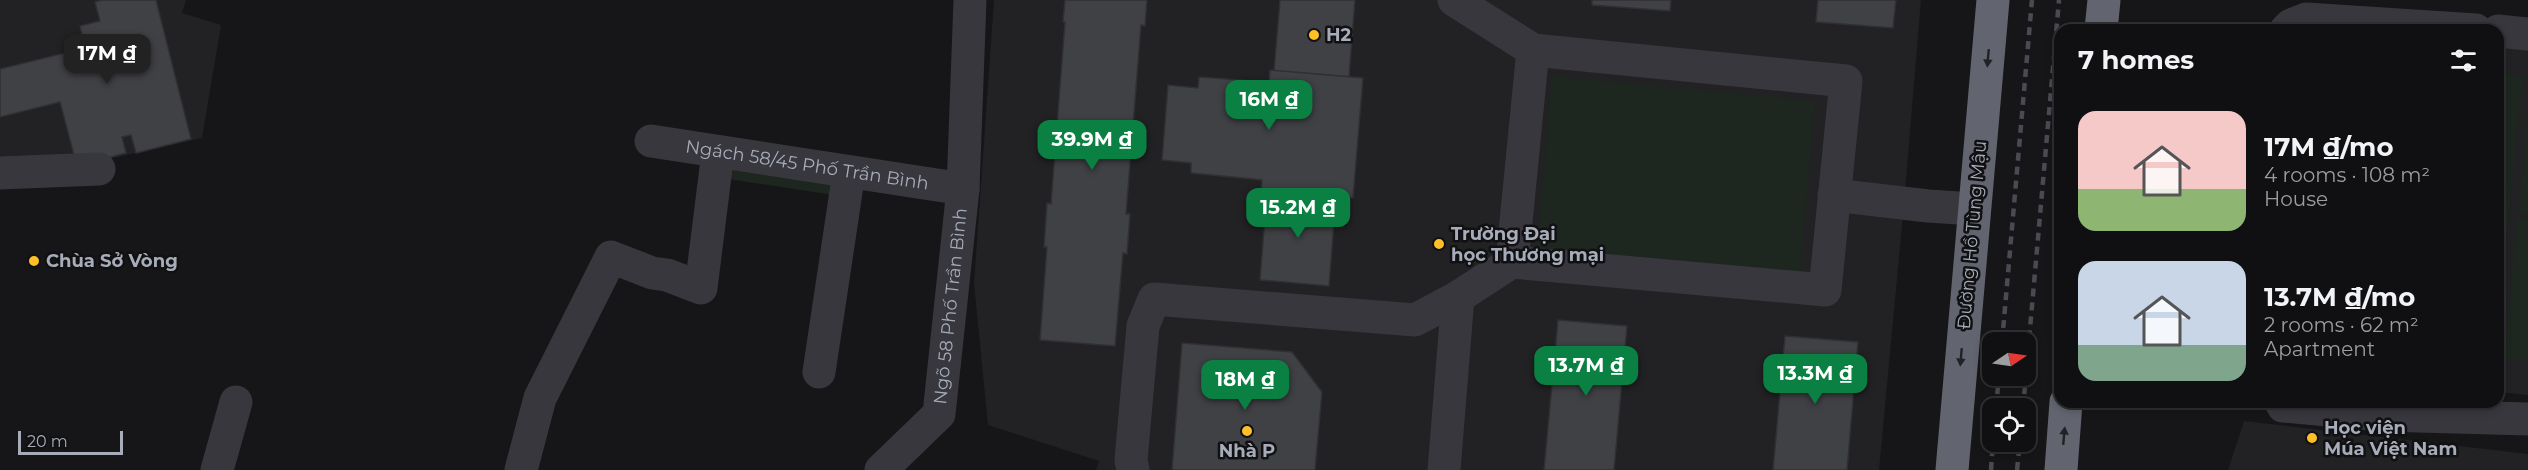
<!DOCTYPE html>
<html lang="en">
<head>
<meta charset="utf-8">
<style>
  :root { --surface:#101012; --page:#1e1e20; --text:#f1f3f6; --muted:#9c9d9f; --line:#303032; --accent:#0b8043 }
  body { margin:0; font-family:Montserrat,sans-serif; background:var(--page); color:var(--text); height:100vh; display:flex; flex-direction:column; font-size:22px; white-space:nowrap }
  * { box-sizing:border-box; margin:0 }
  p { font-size:20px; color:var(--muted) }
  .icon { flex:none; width:33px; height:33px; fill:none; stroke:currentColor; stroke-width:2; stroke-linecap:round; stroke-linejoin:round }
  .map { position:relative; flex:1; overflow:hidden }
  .sheet { position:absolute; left:2054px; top:24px; width:450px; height:384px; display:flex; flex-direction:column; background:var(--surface); border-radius:18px; box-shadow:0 3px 9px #0003,0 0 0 2px var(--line) }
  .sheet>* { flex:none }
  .needle { width:39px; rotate:77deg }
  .controls { position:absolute; left:1982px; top:332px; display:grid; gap:12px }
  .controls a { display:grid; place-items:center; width:54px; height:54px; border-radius:12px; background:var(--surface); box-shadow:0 3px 9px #0003,0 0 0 2px var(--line); font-size:30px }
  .scale { position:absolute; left:18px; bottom:15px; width:105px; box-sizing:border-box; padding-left:6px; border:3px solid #a7acb9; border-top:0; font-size:16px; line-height:21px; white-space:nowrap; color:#a7acb9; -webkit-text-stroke:4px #111113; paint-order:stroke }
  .price { position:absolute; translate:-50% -51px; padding:0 14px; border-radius:12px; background:var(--accent); color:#fff; font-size:20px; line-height:39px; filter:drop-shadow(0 2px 3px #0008) }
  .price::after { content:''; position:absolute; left:50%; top:36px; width:18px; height:14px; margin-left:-9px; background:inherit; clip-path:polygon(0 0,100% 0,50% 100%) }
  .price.selected { background:#222; color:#fff }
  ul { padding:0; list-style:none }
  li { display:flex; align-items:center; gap:18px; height:150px; padding:0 24px }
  li span { display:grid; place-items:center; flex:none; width:168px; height:120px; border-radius:18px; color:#555 }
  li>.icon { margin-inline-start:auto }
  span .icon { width:72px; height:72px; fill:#fffc; stroke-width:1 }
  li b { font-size:26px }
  h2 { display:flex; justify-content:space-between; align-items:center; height:72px; padding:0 24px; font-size:26px }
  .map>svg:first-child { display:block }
  .built { fill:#222225 }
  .green { fill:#1d271f }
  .building { fill:#404145; stroke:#303034; stroke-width:1.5 }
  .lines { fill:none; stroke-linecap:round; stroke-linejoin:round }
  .minor { stroke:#37373d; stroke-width:33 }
  .highway { stroke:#62656f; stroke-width:33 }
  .rail { stroke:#494b53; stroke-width:4.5; stroke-dasharray:8 6; stroke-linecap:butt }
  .oneway { fill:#212225 }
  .poi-dot { fill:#ffc027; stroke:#111113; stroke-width:2 }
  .labels { text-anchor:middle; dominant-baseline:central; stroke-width:5; stroke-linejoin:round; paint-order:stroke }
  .poi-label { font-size:18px; font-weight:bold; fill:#a7acb9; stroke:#111113; text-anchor:start }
  .street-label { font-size:18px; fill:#a7acb9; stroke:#111113 }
</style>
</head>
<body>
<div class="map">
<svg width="2528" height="470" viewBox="0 0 2528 470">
  <rect width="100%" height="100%" fill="#161618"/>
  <g class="built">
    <polygon points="0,0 186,0 182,13 221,25 202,138 77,166 0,167"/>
    <polygon points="994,0 1921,0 1904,204 1879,470 1096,470 1099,461 988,425 974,284"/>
    <polygon points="2498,42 2528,45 2528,395 2498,392"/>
    <polygon points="2244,421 2528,454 2528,470 2228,470"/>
  </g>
  <g class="green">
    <polygon points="2498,73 2523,76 2498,320"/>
    <polygon points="1552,76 1815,101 1800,272 1537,247"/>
    <polygon points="2528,100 2528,215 2519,214"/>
    <polygon points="725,158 843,176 840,196 722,178"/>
    <polygon points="2517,218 2528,219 2528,361 2505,359"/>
  </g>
  <g class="building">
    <polygon points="102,0 156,0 191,139 136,153 131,135 122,137 126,153 77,166 60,102 0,117 0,69 85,48 80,26 100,21 95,2"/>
    <polygon points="1065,0 1147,0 1145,26 1141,25 1126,214 1130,214 1127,254 1123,253 1115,346 1040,340 1047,247 1044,247 1047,203 1051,204 1065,22 1063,22"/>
    <polygon points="1280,0 1355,0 1349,77 1274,71"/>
    <polygon points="1592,0 1671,0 1670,11 1592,5"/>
    <polygon points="1818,0 1896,0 1893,28 1816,22"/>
    <polygon points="1270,70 1363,78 1353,198 1261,190 1262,180 1191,173 1191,163 1162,160 1168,85 1198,88 1199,77 1269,82"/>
    <polygon points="1267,191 1336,197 1329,286 1260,280"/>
    <polygon points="1558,320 1627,326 1614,470 1544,470"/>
    <polygon points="1785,336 1858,342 1847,470 1773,470"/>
    <polygon points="1182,343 1292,352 1322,392 1315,470 1172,470"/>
  </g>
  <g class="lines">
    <g class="minor">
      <polyline points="2286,30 2291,25 2306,19 2476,30"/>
      <polyline points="2498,31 2528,34"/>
      <path id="s1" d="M651,141L963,189"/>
      <polyline points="0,173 99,169"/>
      <polyline points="1834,195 1928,206 1974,209"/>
      <polyline points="1512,262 1533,50"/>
      <polyline points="819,372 849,172"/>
      <polyline points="2281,402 2283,406 2381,415 2528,419"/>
      <polyline points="217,470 236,402"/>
      <polyline points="521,470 540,398 611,257 652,273 667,275 701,288 718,152"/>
      <path id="s2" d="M881,470L939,414L963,189L970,0"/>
      <polyline points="1133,470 1131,460 1143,326 1154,299 1415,320 1458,297"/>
      <polyline points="1444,470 1458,297 1512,262 1825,290 1846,81 1533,50 1454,0"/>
    </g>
    <g class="highway">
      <polyline points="2101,30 2104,0"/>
      <polyline points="1952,470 1993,0"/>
      <polyline points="2061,470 2066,402"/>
    </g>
    <g class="rail">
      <polyline points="2002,342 2032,0"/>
      <polyline points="1996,408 1999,375"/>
      <polyline points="2023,408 2059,0"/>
      <polyline points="1991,470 1993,441"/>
      <polyline points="2017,470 2020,441"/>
    </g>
  </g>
  <defs><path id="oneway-solid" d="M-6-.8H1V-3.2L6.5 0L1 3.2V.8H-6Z" transform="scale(1.5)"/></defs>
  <g class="oneway">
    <use href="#oneway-solid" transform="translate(1988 58) rotate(95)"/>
    <use href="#oneway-solid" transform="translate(1961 357) rotate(95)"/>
    <use href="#oneway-solid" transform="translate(2064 436) rotate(-85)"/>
  </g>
  <g class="poi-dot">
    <circle cx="1314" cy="35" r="6"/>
    <circle cx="1439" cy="244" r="6"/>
    <circle cx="34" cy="261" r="6"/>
    <circle cx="1247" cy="431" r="6"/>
    <circle cx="2312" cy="438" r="6"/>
  </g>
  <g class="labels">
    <g class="poi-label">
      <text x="1326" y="35">H2</text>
      <text x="1451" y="234">Trường Đại<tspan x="1451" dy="21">học Thương mại</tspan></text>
      <text x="46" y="261">Chùa Sở Vòng</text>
      <text x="2324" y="428">Học viện<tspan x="2324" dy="21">Múa Việt Nam</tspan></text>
      <text x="1247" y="451" text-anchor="middle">Nhà P</text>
    </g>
    <g class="street-label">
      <text stroke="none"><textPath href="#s1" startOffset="158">Ngách 58/45 Phố Trần Bình</textPath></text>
      <text transform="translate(1972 235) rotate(-85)">Đường Hồ Tùng Mậu</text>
      <text stroke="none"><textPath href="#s2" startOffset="189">Ngõ 58 Phố Trần Bình</textPath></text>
    </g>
  </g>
</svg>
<div class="controls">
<a><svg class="needle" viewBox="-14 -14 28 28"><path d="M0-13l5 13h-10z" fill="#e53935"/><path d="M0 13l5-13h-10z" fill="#9c9d9f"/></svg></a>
<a><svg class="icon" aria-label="locate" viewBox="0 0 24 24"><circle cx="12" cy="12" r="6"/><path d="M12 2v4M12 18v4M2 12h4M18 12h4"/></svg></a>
</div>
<div class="scale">20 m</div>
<b class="price selected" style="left:107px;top:85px">17M ₫</b>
<b class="price" style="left:1269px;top:131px">16M ₫</b>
<b class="price" style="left:1092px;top:171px">39.9M ₫</b>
<b class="price" style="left:1298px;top:239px">15.2M ₫</b>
<b class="price" style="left:1586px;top:397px">13.7M ₫</b>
<b class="price" style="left:1815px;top:405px">13.3M ₫</b>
<b class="price" style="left:1245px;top:411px">18M ₫</b>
<section class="sheet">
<h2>7 homes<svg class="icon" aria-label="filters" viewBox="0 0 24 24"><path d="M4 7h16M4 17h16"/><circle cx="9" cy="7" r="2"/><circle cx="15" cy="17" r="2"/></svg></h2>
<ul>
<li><span style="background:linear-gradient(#f6c9c9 65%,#8fb573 0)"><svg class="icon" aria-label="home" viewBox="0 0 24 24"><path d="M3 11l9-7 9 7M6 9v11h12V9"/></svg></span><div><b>17M ₫/mo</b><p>4 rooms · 108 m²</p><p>House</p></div></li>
<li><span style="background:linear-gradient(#c9d6e8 70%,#7fa58c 0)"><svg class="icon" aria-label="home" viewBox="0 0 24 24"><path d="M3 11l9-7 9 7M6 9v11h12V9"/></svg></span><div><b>13.7M ₫/mo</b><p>2 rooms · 62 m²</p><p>Apartment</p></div></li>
</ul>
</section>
</div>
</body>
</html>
